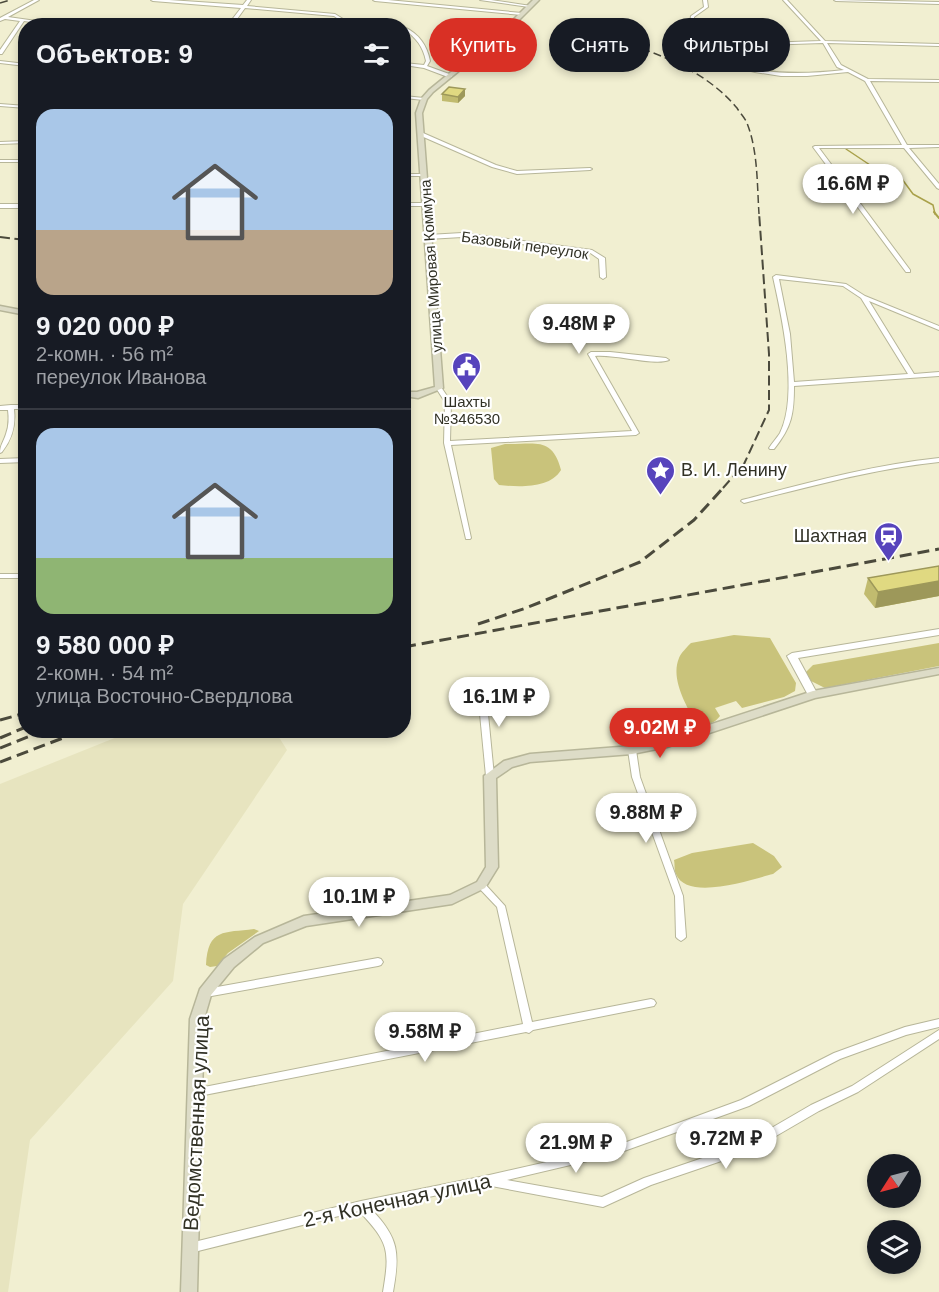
<!DOCTYPE html>
<html lang="ru">
<head>
<meta charset="utf-8">
<style>
  :root { --surface:#171b24; --page:#242831; --text:#f1f3f6; --muted:#9ea1a6; --line:#363941; --accent:#d93025 }
  body { margin:0; font-family:Arial,sans-serif; background:var(--page); color:var(--text); height:100vh; display:flex; flex-direction:column; font-size:22px; white-space:nowrap }
  * { box-sizing:border-box; margin:0 }
  p { font-size:20px; color:var(--muted) }
  .icon { flex:none; width:33px; height:33px; fill:none; stroke:currentColor; stroke-width:2; stroke-linecap:round; stroke-linejoin:round }
  .map { position:relative; flex:1; overflow:hidden }
  .details { position:absolute; left:18px; top:18px; width:393px; height:720px; display:flex; flex-direction:column; background:var(--surface); border-radius:24px; box-shadow:0 3px 9px #0003 }
  .details>* { flex:none }
  .hud { position:absolute; left:429px; top:18px; width:420px; height:54px; display:flex; gap:12px }
  .needle { width:39px; rotate:234deg }
  .tools { position:absolute; left:867px; top:1154px; display:grid; gap:12px }
  .tools a { display:grid; place-items:center; width:54px; height:54px; border-radius:50%; background:var(--surface); box-shadow:0 3px 9px #0003; font-size:30px }
  .price { position:absolute; translate:-50% -51px; padding:0 14px; border-radius:21px; background:#fff; color:#222; font-size:20px; line-height:39px; filter:drop-shadow(0 2px 3px #0008) }
  .price::after { content:''; position:absolute; left:50%; top:36px; width:18px; height:14px; margin-left:-9px; background:inherit; clip-path:polygon(0 0,100% 0,50% 100%) }
  .price.current { background:var(--accent); color:#fff }
  ul { padding:0; list-style:none }
  li { display:grid; align-content:center; gap:12px; height:318px; padding:0 18px }
  li+li { border-top:2px solid var(--line) }
  li span { display:grid; place-items:center; height:186px; border-radius:18px; color:#555 }
  li>.icon { margin-inline-start:auto }
  span .icon { width:108px; height:108px; fill:#fffc; stroke-width:1 }
  li b { font-size:26px }
  h2 { display:flex; justify-content:space-between; align-items:center; height:72px; padding:0 18px; font-size:26px }
  .chip { padding:0 21px; border-radius:27px; background:var(--surface); box-shadow:0 3px 9px #0003; font-size:21px; line-height:54px }
  .chip.current { background:var(--accent); color:#fff }
  .map>svg:first-child { display:block }
  .built { fill:#e7e4bf }
  .green { fill:#c9c37b }
  .lines { fill:none; stroke-linecap:round; stroke-linejoin:round }
  .stream-far1 { stroke:#a9a14a; stroke-width:1.5 }
  .stream { stroke:#a9a14a; stroke-width:2 }
  .minor-casing { stroke:#b7b699; stroke-width:2 }
  .tertiary-casing { stroke:#b7b699; stroke-width:2 }
  .secondary-casing { stroke:#b7b699; stroke-width:3 }
  .minor { fill:#fff; fill-rule:evenodd }
  .tertiary { fill:#fff; fill-rule:evenodd }
  .secondary { fill:#dddcc7; fill-rule:evenodd }
  .rail-far2 { stroke:#4b4a3c; stroke-width:1.5; stroke-dasharray:8 4; stroke-linecap:butt }
  .rail-far1 { stroke:#4b4a3c; stroke-width:2; stroke-dasharray:10 4.5; stroke-linecap:butt }
  .rail { stroke:#4b4a3c; stroke-width:3; stroke-dasharray:12 6; stroke-linecap:butt }
  .wall { fill:#c1bb6f }
  .shaded-wall { fill:#9d985a }
  .building { fill:#e0d981; stroke:#9d985a; stroke-width:1.5 }
  .labels { text-anchor:middle; dominant-baseline:central; stroke-width:4.5; stroke-linejoin:round; paint-order:stroke }
  .far-street-label { font-size:15px; fill:#313125; stroke:#fff }
  .far-poi-label { font-size:15px; fill:#313125; stroke:#fff }
  .poi-label { font-size:18px; fill:#313125; stroke:#fff; text-anchor:start }
  .near-street-label { font-size:21px; fill:#313125; stroke:#fff }
</style>
</head>
<body>
<div class="map">
<svg width="939" height="1292" viewBox="0 0 939 1292">
  <rect width="100%" height="100%" fill="#f1efd1"/>
  <polygon class="built" points="132,731 275,731 287,750 183,904 173,981 30,1140 8,1292 0,1292 0,784"/>
  <g class="green">
    <path d="M505,444C535,445 552,436 561,470C550,489 518,487 499,485L494,479L491,448Z"/>
    <path d="M734,635L770,638L796,683L795,691L784,697L742,708L736,701L715,708L720,716C713,725 706,725 696,724C687,706 670,679 679,658C681,653 687,647 691,643Z"/>
    <polygon points="939,643 939,666 825,688 811,681 806,672 813,665"/>
    <path d="M753,843L774,856L782,867L773,874C753,879 687,902 676,874C674,871 675,864 674,860L692,853Z"/>
    <path d="M254,929L259,931L228,953L217,966L210,967L206,965C208,928 224,933 254,929Z"/>
  </g>
  <g class="lines">
    <polyline class="stream-far1" points="846,149 870,165 902,179 913,194 933,205 935,214"/>
    <polyline class="stream" points="934,212 939,218"/>
    <defs>
      <g id="minor">
        <polygon points="34,0 39,0 8,17 72,26 56,26 24,21 2,54 0,54 0,50 20,21 5,19 0,21 0,18"/>
        <path d="M151,0H169L243,5L247,0H251L247,6L335,14L343,19L397,26C378,26 349,27 334,16L245,8L232,26H227L241,8L153,1Z"/>
        <polygon points="373,0 388,0 522,13 524,14 522,15 375,1"/>
        <polygon points="480,0 491,0 531,6 529,7"/>
        <polygon points="703,0 707,0 708,7 694,17 694,22 706,37 704,38 690,22 691,16 704,7"/>
        <path d="M783,0H787L825,41L939,44V46L827,43L841,65L868,79L939,80V82L870,81L907,145H939V147L909,148L939,184V189L937,188L904,148H819L910,270V272H906L813,147L815,146L902,145L865,81L848,72L807,76H781L755,72L740,68L742,67C776,75 809,74 844,70L837,67L823,43L732,46V45L734,44L821,41Z"/>
        <polygon points="834,0 939,2 939,4 836,1"/>
        <path d="M404,27C419,34 427,45 430,61L427,66L452,75V77H448L424,68L404,65V63L424,65L426,61C423,46 416,38 404,29Z"/>
        <polygon points="0,61 26,64 26,66 0,63"/>
        <polygon points="404,96 424,98 426,99 424,100 404,98"/>
        <polygon points="0,104 26,106 26,108 0,106"/>
        <polygon points="419,133 423,133 496,165 517,171 590,168 592,169 590,170 517,174 492,167 419,135"/>
        <polygon points="26,141 26,143 0,144 0,142"/>
        <rect x="0" y="160" width="26" height="2"/>
        <polygon points="404,174 424,174 426,175 424,176 404,176"/>
        <polygon points="426,203 429,205 428,206 404,206 404,203"/>
        <rect x="0" y="204" width="26" height="4"/>
        <polygon points="462,233 592,250 605,258 606,277 603,279 600,277 599,259 589,252 462,237 428,239 425,237 428,235"/>
        <path d="M776,275L846,284L865,296L939,326V330L869,301L914,374L939,372V376L794,386C794,413 792,427 774,449H770L769,448C772,443 777,438 780,433C799,395 782,317 773,277ZM779,279L843,286L861,298L908,374L794,382L790,334Z"/>
        <path d="M591,352H610L666,358L669,360C655,366 614,354 595,356L639,433L636,435L451,445L471,538L470,539H466L444,443L445,402L436,388L437,387H441L451,402L450,441L632,431L588,354Z"/>
        <path d="M11,405H26V409H14C16,426 12,439 2,452L0,453C0,445 4,441 6,434C9,426 9,418 8,410H0V406Z"/>
        <polygon points="26,458 26,462 0,463 0,459"/>
        <path d="M939,458V462C872,469 809,487 744,503L741,501L742,500C807,483 872,465 939,458Z"/>
        <rect x="0" y="574" width="26" height="4"/>
        <polygon points="481,680 485,683 494,776 493,778 487,778 486,776 477,683"/>
        <polygon points="632,747 635,748 636,750 640,777 683,896 686,937 684,939 681,941 678,939 676,937 675,896 632,777 628,750 629,748"/>
        <polygon points="481,882 484,883 505,906 532,1022 651,999 654,1000 656,1003 654,1006 533,1030 529,1033 526,1032 194,1097 190,1096 189,1093 190,1090 194,1089 523,1024 497,907 478,887 477,885 478,883"/>
        <polygon points="378,958 381,959 383,962 381,965 378,966 206,997 203,996 201,993 203,990 206,989"/>
        <path d="M939,1019V1027L906,1035L840,1059L749,1106L613,1155L507,1180L602,1197L644,1178L729,1149L768,1130L811,1105L852,1086L939,1030V1039L858,1092L819,1111L776,1136L736,1156L651,1185L603,1207L486,1185L371,1209C399,1238 400,1253 393,1292H383C390,1250 389,1243 359,1211L190,1253L186,1251L185,1248L186,1245L190,1243L361,1201L485,1176L613,1147L741,1100L834,1053L905,1027Z"/>
      </g>
      <polygon id="tertiary" points="939,629 939,635 798,658 818,695 813,698 808,695 787,656 792,653"/>
      <g id="secondary">
        <polygon points="533,0 539,0 509,30 433,92 427,99 422,113 443,388 418,398 404,396 404,392 417,392 435,387 416,113 421,99 429,90 505,28"/>
        <polygon points="0,306 26,311 26,315 0,310"/>
        <polygon points="939,668 939,674 815,698 667,747 632,754 530,762 512,767 496,778 498,867 485,888 452,904 306,926 263,943 234,967 211,995 204,1019 197,1292 181,1292 190,1019 200,989 224,959 255,937 304,916 450,895 477,882 486,867 484,776 504,761 530,754 632,746 666,739 813,691"/>
      </g>
    </defs>
    <use href="#minor" class="minor-casing"/>
    <use href="#tertiary" class="tertiary-casing"/>
    <use href="#secondary" class="secondary-casing"/>
    <use href="#minor" class="minor"/>
    <use href="#tertiary" class="tertiary"/>
    <use href="#secondary" class="secondary"/>
    <g class="rail-far2">
      <polyline points="0,3 10,0"/>
      <path d="M597,33C647,50 702,66 737,108C740,113 745,118 747,123C758,151 757,184 759,214"/>
    </g>
    <g class="rail-far1">
      <polyline points="0,237 26,240"/>
      <polyline points="723,488 744,464 769,410 769,354 759,212"/>
    </g>
    <g class="rail">
      <polyline points="478,624 526,608 640,562 694,520 724,487"/>
      <polyline points="404,647 939,549"/>
      <polyline points="0,720 26,713"/>
      <polyline points="0,738 26,727"/>
      <polyline points="0,748 45,730"/>
      <polyline points="0,762 84,730"/>
    </g>
  </g>
  <g class="wall">
    <polygon points="442,94 465,96 458,103 442,101"/>
    <polygon points="939,566 939,596 875,608 864,594 868,578"/>
  </g>
  <g class="shaded-wall">
    <polygon points="465,89 465,96 458,103 458,97"/>
    <polygon points="939,581 939,596 875,608 878,592"/>
  </g>
  <g class="building">
    <polygon points="449,87 465,89 458,97 442,94"/>
    <polygon points="939,566 939,581 878,592 868,578"/>
  </g>
  <defs>
    <symbol id="civic-pin" viewBox="-11 -11 22 30"><path d="M0 17L-7.5 6A9.5 9.5 0 1 1 7.5 6Z" fill="#5744bc" stroke="#fff"/><path d="M-.6-6.5H3V-4.5H.6V-3L4-1V1h2V6H-6V1h2V-1L-.6-3ZM-1.2 2.5V6h2.4V2.5Z" fill="#fff"/></symbol>
    <symbol id="sight-pin" viewBox="-11 -11 22 30"><path d="M0 17L-7.5 6A9.5 9.5 0 1 1 7.5 6Z" fill="#5744bc" stroke="#fff"/><path d="M0-6L1.8-2.2L6-1.7L2.9 1.2L3.7 5.4L0 3.3L-3.7 5.4L-2.9 1.2L-6-1.7L-1.8-2.2Z" fill="#fff"/></symbol>
    <symbol id="station-pin" viewBox="-11 -11 22 30"><path d="M0 17L-7.5 6A9.5 9.5 0 1 1 7.5 6Z" fill="#5744bc" stroke="#fff"/><path d="M-3-6H3Q5-6 5-4V2Q5 4 3 4L4.5 6H3L1.5 4h-3L-3 6H-4.5L-3 4Q-5 4-5 2V-4Q-5-6-3-6ZM-3.5-4v3h7v-3ZM-3.5 1v1.5H-2V1ZM2 1v1.5H3.5V1Z" fill="#fff"/></symbol>
  </defs>
  <g fill-rule="evenodd">
    <use href="#civic-pin" x="450" y="350" width="33" height="45"/>
    <use href="#sight-pin" x="644" y="454" width="33" height="45"/>
    <use href="#station-pin" x="872" y="520" width="33" height="45"/>
  </g>
  <g class="labels">
    <g class="far-street-label">
      <text transform="translate(525 245) rotate(8)">Базовый переулок</text>
      <text transform="translate(431 266) rotate(-94)">улица Мировая Коммуна</text>
    </g>
    <g class="far-poi-label">
      <text x="467" y="401">Шахты<tspan x="467" dy="17">№346530</tspan></text>
    </g>
    <g class="poi-label">
      <text x="681" y="470">В. И. Ленину</text>
      <text x="867" y="536" text-anchor="end">Шахтная</text>
    </g>
    <g class="near-street-label">
      <text transform="translate(196 1123) rotate(-87)">Ведомственная улица</text>
      <text transform="translate(397 1200) rotate(-12)">2-я Конечная улица</text>
    </g>
  </g>
</svg>
<div class="tools">
<a><svg class="needle" viewBox="-14 -14 28 28"><path d="M0-13l5 13h-10z" fill="#e53935"/><path d="M0 13l5-13h-10z" fill="#9ea1a6"/></svg></a>
<a><svg class="icon" aria-label="layers" viewBox="0 0 24 24"><path d="M12 4l9 5-9 5-9-5zM3 14l9 5 9-5"/></svg></a>
</div>
<b class="price" style="left:853px;top:215px">16.6M ₽</b>
<b class="price" style="left:579px;top:355px">9.48M ₽</b>
<b class="price" style="left:499px;top:728px">16.1M ₽</b>
<b class="price current" style="left:660px;top:759px">9.02M ₽</b>
<b class="price" style="left:646px;top:844px">9.88M ₽</b>
<b class="price" style="left:359px;top:928px">10.1M ₽</b>
<b class="price" style="left:425px;top:1063px">9.58M ₽</b>
<b class="price" style="left:726px;top:1170px">9.72M ₽</b>
<b class="price" style="left:576px;top:1174px">21.9M ₽</b>
<div class="hud">
<a class="chip current">Купить</a>
<a class="chip">Снять</a>
<a class="chip">Фильтры</a>
</div>
<section class="details">
<h2>Объектов: 9<svg class="icon" aria-label="filters" viewBox="0 0 24 24"><path d="M4 7h16M4 17h16"/><circle cx="9" cy="7" r="2"/><circle cx="15" cy="17" r="2"/></svg></h2>
<ul>
<li><span style="background:linear-gradient(#a9c7e8 65%,#b9a48a 0)"><svg class="icon" aria-label="home" viewBox="0 0 24 24"><path d="M3 11l9-7 9 7M6 9v11h12V9"/></svg></span><div><b>9 020 000 ₽</b><p>2-комн. · 56 m²</p><p>переулок Иванова</p></div></li>
<li><span style="background:linear-gradient(#a9c7e8 70%,#8fb573 0)"><svg class="icon" aria-label="home" viewBox="0 0 24 24"><path d="M3 11l9-7 9 7M6 9v11h12V9"/></svg></span><div><b>9 580 000 ₽</b><p>2-комн. · 54 m²</p><p>улица Восточно-Свердлова</p></div></li>
</ul>
</section>
</div>
</body>
</html>
